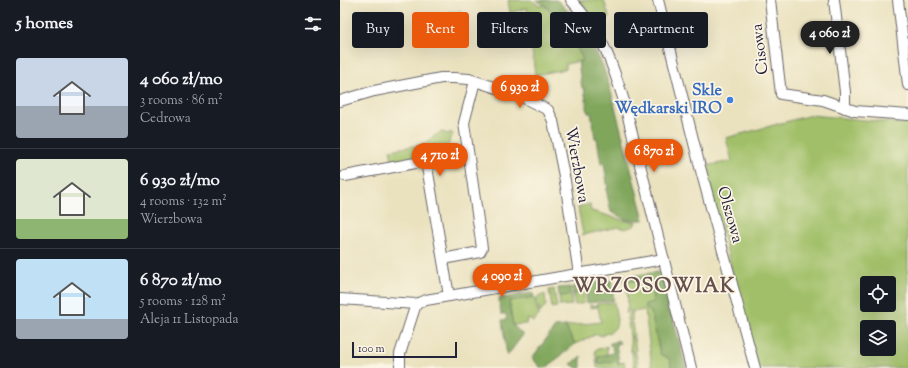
<!DOCTYPE html>
<html lang="en">
<head>
<meta charset="utf-8">
<style>
  :root { --surface:#171b24; --page:#242831; --text:#f1f3f6; --muted:#9ea1a6; --line:#363941; --accent:#ea580c }
  body { margin:0; font-family:"Sorts Mill Goudy",serif; background:var(--page); color:var(--text); height:100vh; display:flex; flex-direction:column; font-size:15px; white-space:nowrap }
  * { box-sizing:border-box; margin:0 }
  p { font-size:13px; color:var(--muted) }
  .icon { flex:none; width:22px; height:22px; fill:none; stroke:currentColor; stroke-width:2; stroke-linecap:round; stroke-linejoin:round }
  .map { position:relative; flex:1; overflow:hidden }
  .sheet { display:flex; flex-direction:column; background:var(--surface); width:340px }
  .sheet>* { flex:none }
  .guide { position:absolute; left:12px; top:12px; width:380px; height:36px; display:flex; gap:8px }
  .tools { position:absolute; left:520px; top:276px; display:grid; gap:8px }
  .tools a { display:grid; place-items:center; width:36px; height:36px; border-radius:4px; background:var(--surface); box-shadow:0 4px 16px #0002; font-size:20px }
  .scale { position:absolute; left:12px; bottom:10px; width:105px; box-sizing:border-box; padding-left:4px; border:2px solid #22223b; border-top:0; font-size:11px; line-height:14px; white-space:nowrap; color:#22223b; -webkit-text-stroke:3px #fcf5e5; paint-order:stroke }
  .price { position:absolute; translate:-50% -34px; padding:0 9px; border-radius:14px; background:var(--accent); color:#fff; font-size:13px; line-height:26px; filter:drop-shadow(0 1px 2px #0008) }
  .price::after { content:''; position:absolute; left:50%; top:24px; width:12px; height:9px; margin-left:-6px; background:inherit; clip-path:polygon(0 0,100% 0,50% 100%) }
  .price.active { background:#222; color:#fff }
  ul { padding:0; list-style:none }
  li { display:flex; align-items:center; gap:12px; height:100px; padding:0 16px }
  li+li { border-top:1px solid var(--line) }
  li span { display:grid; place-items:center; flex:none; width:112px; height:80px; border-radius:4px; color:#555 }
  li>.icon { margin-inline-start:auto }
  span .icon { width:48px; height:48px; fill:#fffc; stroke-width:1 }
  li b { font-size:17px }
  h2 { display:flex; justify-content:space-between; align-items:center; height:48px; padding:0 16px; font-size:17px }
  .tag { padding:0 14px; border-radius:4px; background:var(--surface); box-shadow:0 4px 16px #0002; font-size:14px; line-height:36px }
  .tag.active { background:var(--accent); color:#fff }
  main { display:flex; flex:1; min-height:0 }
  .map>svg:first-child { display:block }
  .green { fill:#a0bf68; stroke:#617052; fill-rule:evenodd }
  .forest { fill:#80a65c; stroke:#51644c }
  .lines { fill:none; stroke-linecap:round; stroke-linejoin:round }
  .minor-casing { stroke:#686569; stroke-width:12 }
  .minor { stroke:#fff; stroke-width:10 }
  .shop-dot { fill:#3f7fe0; stroke:#fcf5e5; stroke-width:1.5 }
  .labels { text-anchor:middle; dominant-baseline:central; stroke-width:3.5; stroke-linejoin:round; paint-order:stroke }
  .street-label { font-size:16px; fill:#22223b; stroke:#fcf5e5 }
  .shop-label { font-size:16px; font-weight:bold; fill:#366cbe; stroke:#fcf5e5; text-anchor:end }
  .district-label { font-size:20px; font-weight:bold; letter-spacing:1px; fill:#66504d; stroke:#fcf5e5 }
</style>
</head>
<body>
<main>
<section class="sheet">
<h2>5 homes<svg class="icon" aria-label="filters" viewBox="0 0 24 24"><path d="M4 7h16M4 17h16"/><circle cx="9" cy="7" r="2"/><circle cx="15" cy="17" r="2"/></svg></h2>
<ul>
<li><span style="background:linear-gradient(#c9d6e8 60%,#9aa5b1 0)"><svg class="icon" aria-label="home" viewBox="0 0 24 24"><path d="M3 11l9-7 9 7M6 9v11h12V9"/></svg></span><div><b>4 060 zł/mo</b><p>3 rooms · 86 m²</p><p>Cedrowa</p></div></li>
<li><span style="background:linear-gradient(#dfe7d0 75%,#8fb573 0)"><svg class="icon" aria-label="home" viewBox="0 0 24 24"><path d="M3 11l9-7 9 7M6 9v11h12V9"/></svg></span><div><b>6 930 zł/mo</b><p>4 rooms · 132 m²</p><p>Wierzbowa</p></div></li>
<li><span style="background:linear-gradient(#bfe0f5 75%,#9aa5b1 0)"><svg class="icon" aria-label="home" viewBox="0 0 24 24"><path d="M3 11l9-7 9 7M6 9v11h12V9"/></svg></span><div><b>6 870 zł/mo</b><p>5 rooms · 128 m²</p><p>Aleja 11 Listopada</p></div></li>
</ul>
</section>
<div class="map">
<svg width="568" height="368" viewBox="0 0 568 368">
  <rect width="100%" height="100%" fill="#fcf5e5"/>
  <filter id="ink" filterUnits="userSpaceOnUse"><feTurbulence type="fractalNoise" baseFrequency=".025" numOctaves="2"/><feDisplacementMap in="SourceGraphic" scale="8" xChannelSelector="R" yChannelSelector="G"/><feConvolveMatrix kernelMatrix="1 2 1 2 8 2 1 2 1" color-interpolation-filters="sRGB"/></filter>
  <filter id="wash" filterUnits="userSpaceOnUse"><feTurbulence type="fractalNoise" baseFrequency=".012" numOctaves="4" result="noise"/><feDisplacementMap in="SourceGraphic" scale="16" xChannelSelector="R" yChannelSelector="G"/><feGaussianBlur stdDeviation="0.9" result="paint"/><feColorMatrix in="noise" values="0 0 0 0 0 0 0 0 0 0 0 0 0 0 0 0 0 1.4 0 .05"/><feComposite in="paint" operator="in"/></filter>
  <g filter="url(#wash)">
    <rect width="100%" height="100%" fill="#eae2bf"/>
    <g class="green">
      <path d="M168,0H191L200,6L203,5C222,20 232,39 244,60L226,64V69L195,75L190,34L191,33L187,8L170,13Z"/>
      <polygon points="239,0 264,0 269,17 263,27 260,27"/>
      <polygon points="120,11 123,33 112,34 109,12"/>
      <path d="M471,115L568,124V368H417L365,166L392,161L386,138ZM527,283H549V305H527ZM527,327H549V349H527Z"/>
      <path d="M102,132L108,134L111,132L113,135L110,138L109,144L104,148L103,153L83,156L81,144C90,142 94,134 102,132Z"/>
      <polygon points="79,145 82,158 53,164 50,150"/>
      <path d="M250,204L251,211C265,214 284,222 296,222L294,226L285,229L278,227L243,235L238,207Z"/>
      <path d="M290,276L288,279L291,281L309,279L311,281L313,303L311,312L320,354L330,359L331,368H312L305,310L292,312V321H287V317L291,311L290,310L286,314C289,303 288,286 282,277Z"/>
      <polygon points="214,289 217,307 212,308 209,290"/>
      <polygon points="243,292 245,303 235,305 233,294"/>
      <polygon points="205,294 206,305 200,313 196,298"/>
      <polygon points="231,295 232,305 220,306 219,296"/>
      <polygon points="194,297 199,315 193,322 189,319 187,320 186,324 173,325 169,301"/>
      <polygon points="274,302 277,320 276,327 272,331 261,336 257,334 235,344 225,326 261,322 258,307 250,308 250,305 257,306 257,304"/>
      <polygon points="288,323 292,323 294,336 290,337"/>
      <polygon points="290,338 294,338 296,351 291,352"/>
      <polygon points="267,346 267,354 258,357 276,361 278,364 284,362 285,366 283,368 257,368 255,350"/>
      <polygon points="292,353 296,353 298,366 294,367"/>
    </g>
    <g class="forest">
      <path d="M196,0H217L238,21L248,37L263,66L272,95L304,220H287L271,212L266,189H268L264,163L261,164L257,138H255L251,113H248L244,88H242L238,62L243,60C232,38 219,12 196,0Z"/>
      <polygon points="317,272 321,273 346,368 331,368 330,359 320,354 311,312 305,308 305,304 313,302 311,281 309,279 291,281 288,279 290,276"/>
      <polygon points="271,280 274,300 247,303 245,284"/>
      <polygon points="242,285 243,292 233,294 232,287"/>
      <polygon points="230,287 231,295 219,296 218,288"/>
      <polygon points="193,293 194,297 169,301 173,325 183,335 167,356 162,320 167,319 166,314 161,314 159,299"/>
      <polygon points="225,326 235,344 206,368 201,368 192,358 215,327"/>
      <polygon points="278,340 280,343 276,344 279,362 281,363 278,364 276,361 258,364 258,357 273,353 272,346 269,344"/>
      <polygon points="241,356 241,368 237,368 231,364"/>
    </g>
  </g>
  <g filter="url(#ink)">
    <g class="lines">
      <defs>
        <g id="minor">
          <path d="M231,0C263,35 270,57 284,101L351,368"/>
          <polyline points="318,0 360,167 415,368"/>
          <polyline points="430,0 441,94 483,100 515,111 568,115"/>
          <polyline points="494,0 505,92 505,108"/>
          <polyline points="558,0 568,85"/>
          <polyline points="0,101 34,91 101,78 114,78 129,79 178,95 208,110 213,121 225,181 239,274"/>
          <polyline points="5,176 86,161 109,296"/>
          <polyline points="103,259 140,252 142,248 124,123 135,81"/>
          <polyline points="0,299 76,304 86,300 324,259"/>
          <polyline points="60,368 60,354 76,304"/>
        </g>
      </defs>
      <use href="#minor" class="minor-casing"/>
      <use href="#minor" class="minor"/>
    </g>
  </g>
  <circle class="shop-dot" cx="390" cy="100" r="4"/>
  <g class="labels">
    <g class="street-label">
      <text transform="translate(421 49) rotate(-97)">Cisowa</text>
      <text transform="translate(236 165) rotate(80)">Wierzbowa</text>
      <text transform="translate(389 215) rotate(74)">Olszowa</text>
    </g>
    <g class="shop-label">
      <text x="382" y="91">Skle<tspan x="382" dy="18">Wędkarski IRO</tspan></text>
    </g>
    <g class="district-label">
      <text x="314" y="287">WRZOSOWIAK</text>
    </g>
  </g>
</svg>
<div class="tools">
<a><svg class="icon" aria-label="locate" viewBox="0 0 24 24"><circle cx="12" cy="12" r="6"/><path d="M12 2v4M12 18v4M2 12h4M18 12h4"/></svg></a>
<a><svg class="icon" aria-label="layers" viewBox="0 0 24 24"><path d="M12 4l9 5-9 5-9-5zM3 14l9 5 9-5"/></svg></a>
</div>
<div class="scale">100 m</div>
<b class="price active" style="left:490px;top:55px">4 060 zł</b>
<b class="price" style="left:180px;top:109px">6 930 zł</b>
<b class="price" style="left:314px;top:173px">6 870 zł</b>
<b class="price" style="left:100px;top:177px">4 710 zł</b>
<b class="price" style="left:162px;top:298px">4 090 zł</b>
<div class="guide">
<a class="tag">Buy</a>
<a class="tag active">Rent</a>
<a class="tag">Filters</a>
<a class="tag">New</a>
<a class="tag">Apartment</a>
</div>
</div>
</main>
</body>
</html>
